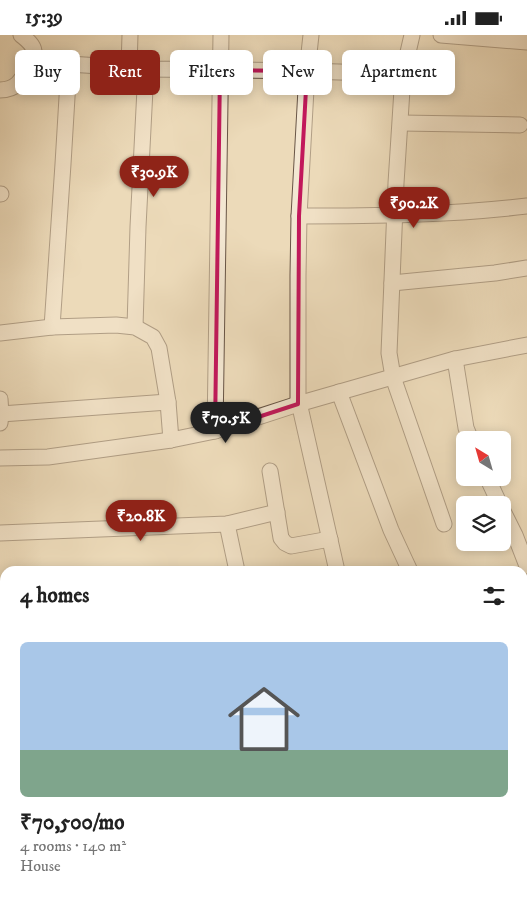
<!DOCTYPE html>
<html lang="en">
<head>
<meta charset="utf-8">
<style>
  :root { --surface:#fff; --page:#f2f2f2; --text:#222; --muted:#767676; --accent:#8f2418 }
  body { margin:0; font-family:"IM FELL DW Pica",serif; background:var(--page); color:var(--text); height:100vh; display:flex; flex-direction:column; font-size:19px; white-space:nowrap }
  * { box-sizing:border-box; margin:0 }
  p { font-size:16px; color:var(--muted) }
  .icon { flex:none; width:28px; height:28px; fill:none; stroke:currentColor; stroke-width:2; stroke-linecap:round; stroke-linejoin:round }
  .map { position:relative; flex:1; overflow:hidden }
  .drawer { position:absolute; left:0px; top:531px; width:528px; height:336px; display:flex; flex-direction:column; background:var(--surface); border-radius:15px 15px 0 0; box-shadow:0 2px 12px #0003 }
  .drawer>* { flex:none }
  .guide { position:absolute; left:15px; top:15px; width:498px; height:45px; display:flex; gap:10px }
  .needle { width:32px; rotate:323deg }
  .tools { position:absolute; left:456px; top:396px; display:grid; gap:10px }
  .tools a { display:grid; place-items:center; width:55px; height:55px; border-radius:8px; background:var(--surface); box-shadow:0 2px 12px #0003; font-size:25px }
  .price { position:absolute; translate:-50% -42px; padding:0 11px; border-radius:18px; background:var(--accent); color:#fff; font-size:16px; line-height:32px; filter:drop-shadow(0 1px 2px #0008) }
  .price::after { content:''; position:absolute; left:50%; top:30px; width:15px; height:11px; margin-left:-8px; background:inherit; clip-path:polygon(0 0,100% 0,50% 100%) }
  .price.on { background:#222; color:#fff }
  ul { padding:0; list-style:none }
  li { display:grid; align-content:center; gap:10px; height:265px; padding:0 20px }
  li span { display:grid; place-items:center; height:155px; border-radius:8px; color:#555 }
  li>.icon { margin-inline-start:auto }
  span .icon { width:90px; height:90px; fill:#fffc; stroke-width:1 }
  li b { font-size:21px }
  h2 { display:flex; justify-content:space-between; align-items:center; height:60px; padding:0 20px; font-size:21px }
  .chip { padding:0 18px; border-radius:8px; background:var(--surface); box-shadow:0 2px 12px #0003; font-size:18px; line-height:45px }
  .chip.on { background:var(--accent); color:#fff }
  .status { display:flex; justify-content:space-between; align-items:center; height:35px; padding:0 25px; background:var(--surface); direction:ltr }
  .status svg { height:14px; fill:currentColor }
  .map>svg:first-child { display:block }
  .lines { fill:none; stroke-linecap:round; stroke-linejoin:round }
  .minor-casing { stroke:#685546; stroke-width:17 }
  .minor { stroke:#f3e7d2; stroke-width:15 }
  .marked { fill:none; stroke:#c2185b; stroke-width:4; stroke-linejoin:round }
</style>
</head>
<body>
<div class="status"><b>15:39</b><svg viewBox="0 0 49 12"><path d="M0 12V9h3v3zM5 12V6h3v6zM10 12V3h3v9zM15 12V0h3v12zM26 1h20v11H26zM47 4h2v5h-2z"/></svg></div>
<div class="map">
<svg width="527" height="867" viewBox="0 0 527 867">
  <rect width="100%" height="100%" fill="#ecdab9"/>
  <filter id="stains"><feTurbulence type="fractalNoise" baseFrequency=".004" numOctaves="4"/><feColorMatrix values="0 0 0 0 .2 0 0 0 0 .09 0 0 0 0 .02 0 0 0 .5 -.17"/></filter>
  <radialGradient id="worn" r=".72"><stop offset=".6" stop-color="#630" stop-opacity="0"/><stop offset="1" stop-color="#630" stop-opacity=".3"/></radialGradient>
  <g class="lines">
    <defs>
      <g id="minor">
        <polyline points="311,0 307,36 299,181 298,241 298,369 300,372 337,536"/>
        <polyline points="412,0 403,39 396,148 389,318 393,342 444,489"/>
        <polyline points="441,0 527,7"/>
        <polyline points="29,30 69,29 146,34 307,36 403,39"/>
        <polyline points="129,32 130,0"/>
        <path d="M0,55C17,55 22,44 29,31C31,26 34,21 34,16C33,9 26,4 21,0"/>
        <polyline points="401,88 520,90"/>
        <polyline points="0,159 1,159"/>
        <path d="M299,181C376,181 451,180 527,171"/>
        <polyline points="392,248 495,238 527,233"/>
        <polyline points="52,292 63,129 69,29"/>
        <polyline points="135,292 138,192 146,34"/>
        <polyline points="0,298 52,292 116,290 135,292 153,302 159,313 168,367 171,405 215,396 298,369 455,324 527,310"/>
        <polyline points="455,324 466,393 471,405"/>
        <polyline points="339,357 391,495 410,536"/>
        <polyline points="0,364 1,379 0,388"/>
        <polyline points="1,379 168,367"/>
        <polyline points="215,396 221,0"/>
        <polyline points="0,423 48,422 171,405"/>
        <polyline points="270,436 281,503 285,508 291,511 330,504"/>
        <polyline points="487,442 500,470"/>
        <polyline points="502,474 515,500 527,531"/>
        <polyline points="227,489 237,536"/>
        <polyline points="0,498 227,489 277,477"/>
        <polyline points="0,572 5,572"/>
        <polyline points="522,756 527,754"/>
        <polyline points="522,780 527,793"/>
        <polyline points="0,793 5,790"/>
        <polyline points="456,862 458,867"/>
        <polyline points="348,867 356,862"/>
      </g>
    </defs>
    <use href="#minor" class="minor-casing"/>
    <use href="#minor" class="minor"/>
  </g>
  <path d="M0 0H527V867H0ZM220,35L307,36L299,181L298,369L215,396Z" fill="#ecdab9" fill-opacity=".55" fill-rule="evenodd"/>
  <path class="marked" d="M220,35L307,36L299,181L298,369L215,396Z"/>
  <rect width="100%" height="100%" filter="url(#stains)"/>
  <rect width="100%" height="100%" fill="url(#worn)"/>
</svg>
<div class="tools">
<a><svg class="needle" viewBox="-14 -14 28 28"><path d="M0-13l5 13h-10z" fill="#e53935"/><path d="M0 13l5-13h-10z" fill="#767676"/></svg></a>
<a><svg class="icon" aria-label="layers" viewBox="0 0 24 24"><path d="M12 4l9 5-9 5-9-5zM3 14l9 5 9-5"/></svg></a>
</div>
<b class="price" style="left:154px;top:163px">₹30.9K</b>
<b class="price" style="left:414px;top:194px">₹90.2K</b>
<b class="price on" style="left:226px;top:409px">₹70.5K</b>
<b class="price" style="left:141px;top:507px">₹20.8K</b>
<div class="guide">
<a class="chip">Buy</a>
<a class="chip on">Rent</a>
<a class="chip">Filters</a>
<a class="chip">New</a>
<a class="chip">Apartment</a>
</div>
<section class="drawer">
<h2>4 homes<svg class="icon" aria-label="filters" viewBox="0 0 24 24"><path d="M4 7h16M4 17h16"/><circle cx="9" cy="7" r="2"/><circle cx="15" cy="17" r="2"/></svg></h2>
<ul>
<li><span style="background:linear-gradient(#a9c7e8 70%,#7fa58c 0)"><svg class="icon" aria-label="home" viewBox="0 0 24 24"><path d="M3 11l9-7 9 7M6 9v11h12V9"/></svg></span><div><b>₹70,500/mo</b><p>4 rooms · 140 m²</p><p>House</p></div></li>
</ul>
</section>
</div>
</body>
</html>
